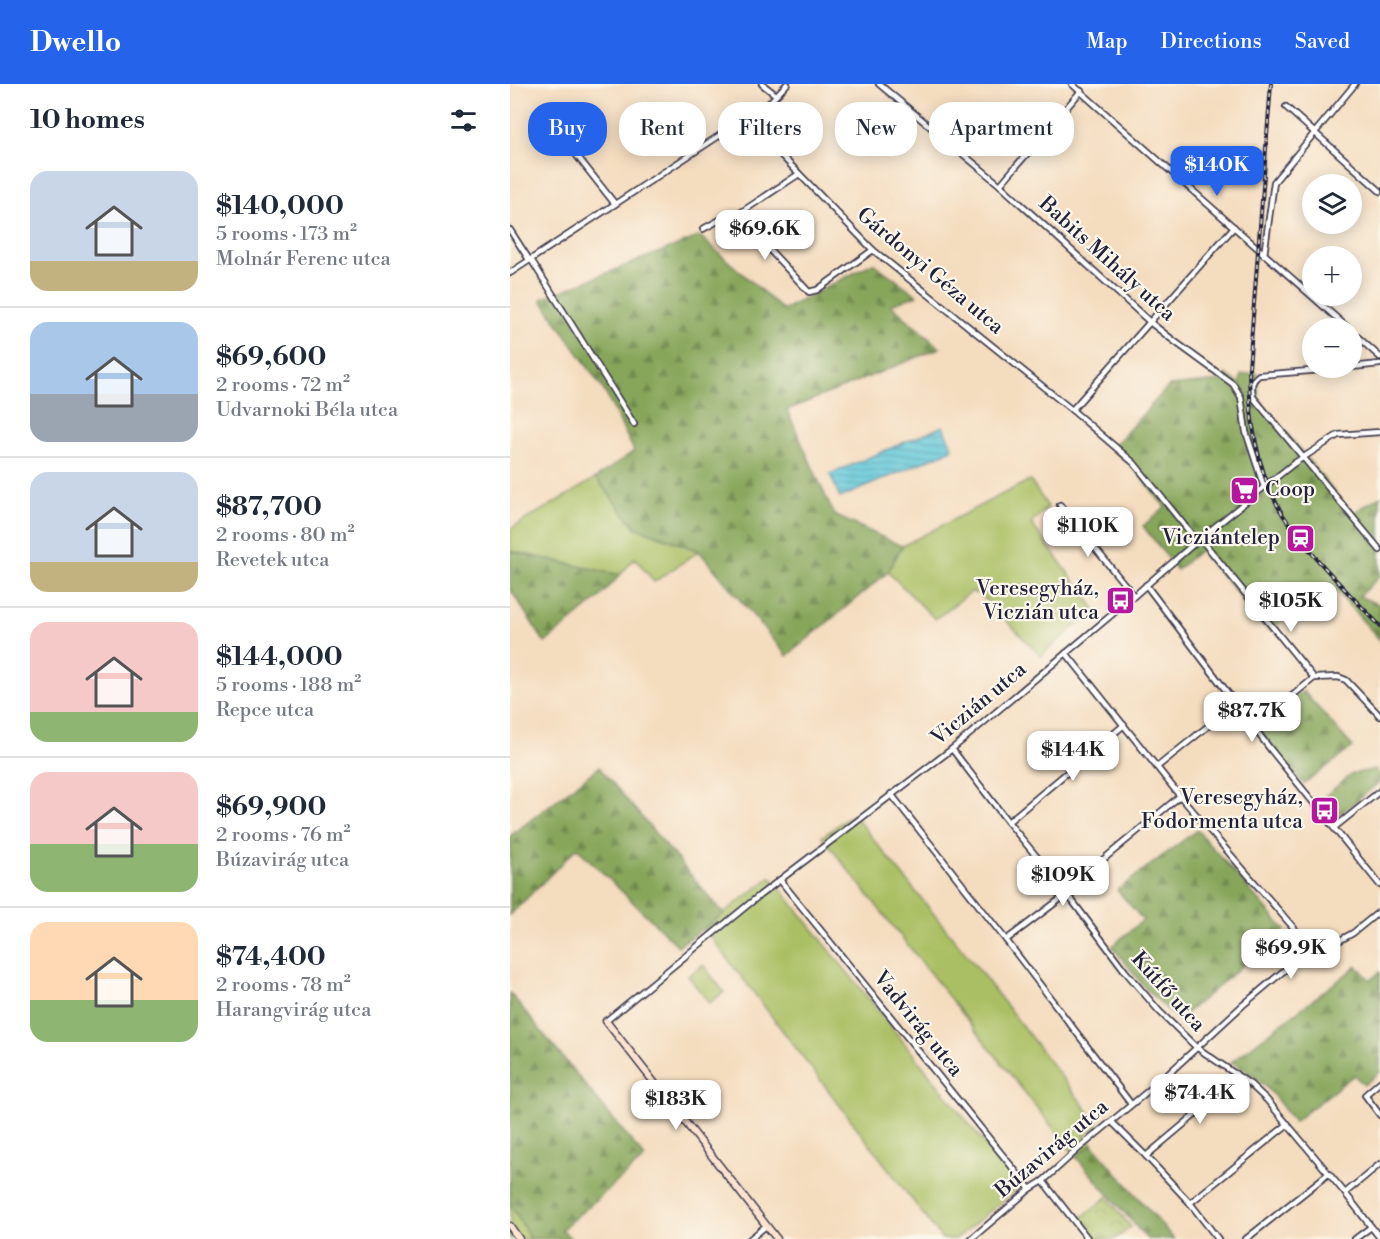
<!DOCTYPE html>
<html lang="en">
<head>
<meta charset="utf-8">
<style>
  :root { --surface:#fff; --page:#f2f2f3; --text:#1f2937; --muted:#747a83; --line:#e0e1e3; --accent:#2563eb }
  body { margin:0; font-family:"Libre Bodoni",serif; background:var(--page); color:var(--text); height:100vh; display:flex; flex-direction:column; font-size:22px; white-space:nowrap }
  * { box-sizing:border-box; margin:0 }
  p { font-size:20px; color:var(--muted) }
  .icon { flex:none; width:33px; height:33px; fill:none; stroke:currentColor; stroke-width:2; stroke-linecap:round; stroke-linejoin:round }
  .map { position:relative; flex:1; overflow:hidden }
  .drawer { display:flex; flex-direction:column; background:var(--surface); width:510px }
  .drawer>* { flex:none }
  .hud { position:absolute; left:18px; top:18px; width:570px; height:54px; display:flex; gap:12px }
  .tools { position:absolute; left:792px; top:90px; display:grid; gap:12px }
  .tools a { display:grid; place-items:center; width:60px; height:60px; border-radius:50%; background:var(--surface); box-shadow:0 3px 15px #0003; font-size:30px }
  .price { position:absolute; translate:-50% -51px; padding:0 14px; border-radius:12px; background:#fff; color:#222; font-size:20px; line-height:39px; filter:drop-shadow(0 2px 3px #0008) }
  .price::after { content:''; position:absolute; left:50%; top:36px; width:18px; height:14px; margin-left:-9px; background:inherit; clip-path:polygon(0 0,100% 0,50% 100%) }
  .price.on { background:var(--accent); color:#fff }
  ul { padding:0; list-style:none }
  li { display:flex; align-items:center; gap:18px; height:150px; padding:0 30px }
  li+li { border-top:2px solid var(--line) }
  li span { display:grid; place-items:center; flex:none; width:168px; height:120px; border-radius:18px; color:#555 }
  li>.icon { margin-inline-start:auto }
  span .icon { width:72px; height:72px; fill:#fffc; stroke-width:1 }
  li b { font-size:26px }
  h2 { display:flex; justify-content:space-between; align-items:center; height:72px; padding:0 30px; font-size:26px }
  .tag { padding:0 21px; border-radius:24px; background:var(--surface); box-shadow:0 3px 15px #0003; font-size:21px; line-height:54px }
  .tag.on { background:var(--accent); color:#fff }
  header { display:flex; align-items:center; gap:36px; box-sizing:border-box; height:84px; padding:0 30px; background:var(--accent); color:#fff }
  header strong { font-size:28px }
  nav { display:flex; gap:33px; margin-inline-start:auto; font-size:21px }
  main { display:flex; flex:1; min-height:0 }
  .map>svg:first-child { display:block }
  .grass { fill:#aabf64; stroke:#667050; stroke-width:1.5 }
  .forest { fill:url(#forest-firs); stroke:#54644a; stroke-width:1.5 }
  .park { fill:url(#park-crowns); stroke:#667050; stroke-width:1.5 }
  .water { fill:url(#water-rules); stroke:#40748a; stroke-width:1.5 }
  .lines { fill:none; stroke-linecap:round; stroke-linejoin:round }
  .street-casing { stroke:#423e4f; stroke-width:8 }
  .secondary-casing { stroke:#423e4f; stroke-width:9 }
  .street { stroke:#fff; stroke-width:4.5 }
  .secondary { stroke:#fde4d1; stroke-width:6 }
  .rail-casing { stroke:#22223b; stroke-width:4 }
  .rail { stroke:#fbf7ec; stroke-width:1.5; stroke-dasharray:4.5; stroke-linecap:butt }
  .labels { text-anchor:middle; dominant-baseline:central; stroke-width:4.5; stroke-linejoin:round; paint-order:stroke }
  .street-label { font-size:21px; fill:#22223b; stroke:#fbf7ec }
  .poi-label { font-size:21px; fill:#22223b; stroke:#fbf7ec; text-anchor:end }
</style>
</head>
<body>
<header>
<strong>Dwello</strong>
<nav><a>Map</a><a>Directions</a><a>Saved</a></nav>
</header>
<main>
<section class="drawer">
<h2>10 homes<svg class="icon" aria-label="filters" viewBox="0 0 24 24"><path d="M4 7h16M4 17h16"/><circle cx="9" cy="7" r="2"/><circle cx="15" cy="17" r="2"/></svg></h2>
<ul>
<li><span style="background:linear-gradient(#c9d6e8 75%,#c2b280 0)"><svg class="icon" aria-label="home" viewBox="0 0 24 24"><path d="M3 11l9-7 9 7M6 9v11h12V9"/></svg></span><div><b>$140,000</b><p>5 rooms · 173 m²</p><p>Molnár Ferenc utca</p></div></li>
<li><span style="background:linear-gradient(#a9c7e8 60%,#9aa5b1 0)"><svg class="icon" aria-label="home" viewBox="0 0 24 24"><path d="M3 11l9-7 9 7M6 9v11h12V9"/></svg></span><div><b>$69,600</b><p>2 rooms · 72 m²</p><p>Udvarnoki Béla utca</p></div></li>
<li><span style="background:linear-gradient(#c9d6e8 75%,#c2b280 0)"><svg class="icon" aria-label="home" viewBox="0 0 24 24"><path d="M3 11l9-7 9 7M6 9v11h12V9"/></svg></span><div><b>$87,700</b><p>2 rooms · 80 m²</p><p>Revetek utca</p></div></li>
<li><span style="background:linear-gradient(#f6c9c9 75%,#8fb573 0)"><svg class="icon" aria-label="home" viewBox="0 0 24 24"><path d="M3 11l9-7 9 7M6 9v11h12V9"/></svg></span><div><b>$144,000</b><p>5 rooms · 188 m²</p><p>Repce utca</p></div></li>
<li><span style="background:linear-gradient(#f6c9c9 60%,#8fb573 0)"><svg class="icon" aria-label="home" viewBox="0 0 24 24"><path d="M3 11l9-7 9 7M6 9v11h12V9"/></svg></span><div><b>$69,900</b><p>2 rooms · 76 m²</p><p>Búzavirág utca</p></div></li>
<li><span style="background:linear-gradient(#ffd9b3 65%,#8fb573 0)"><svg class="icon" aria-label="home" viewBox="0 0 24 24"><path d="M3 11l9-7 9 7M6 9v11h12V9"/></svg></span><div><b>$74,400</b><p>2 rooms · 78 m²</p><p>Harangvirág utca</p></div></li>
</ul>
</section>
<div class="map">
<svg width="870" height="1155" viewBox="0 0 870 1155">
  <defs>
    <pattern id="forest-firs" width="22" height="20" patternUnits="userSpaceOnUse" patternTransform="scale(1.5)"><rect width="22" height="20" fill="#87a65a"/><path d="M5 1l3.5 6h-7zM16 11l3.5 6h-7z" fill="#6e874c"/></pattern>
    <pattern id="park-crowns" width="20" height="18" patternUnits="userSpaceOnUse" patternTransform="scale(1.5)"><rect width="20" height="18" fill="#aabf64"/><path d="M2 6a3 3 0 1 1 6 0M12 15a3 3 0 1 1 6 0" fill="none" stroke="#8a9b54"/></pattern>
    <pattern id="water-rules" width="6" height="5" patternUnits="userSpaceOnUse" patternTransform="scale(1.5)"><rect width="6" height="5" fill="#5dc6d8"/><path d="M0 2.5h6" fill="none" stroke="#4ca0b0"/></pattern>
  </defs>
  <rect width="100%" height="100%" fill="#fbf7ec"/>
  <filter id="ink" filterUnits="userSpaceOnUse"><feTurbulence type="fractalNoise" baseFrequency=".0167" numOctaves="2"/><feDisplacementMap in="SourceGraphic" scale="12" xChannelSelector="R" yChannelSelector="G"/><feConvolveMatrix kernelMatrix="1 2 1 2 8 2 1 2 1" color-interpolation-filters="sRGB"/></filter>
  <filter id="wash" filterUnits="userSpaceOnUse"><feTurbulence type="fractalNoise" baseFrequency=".008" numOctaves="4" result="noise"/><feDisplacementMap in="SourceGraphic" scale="24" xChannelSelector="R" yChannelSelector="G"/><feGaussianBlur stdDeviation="1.35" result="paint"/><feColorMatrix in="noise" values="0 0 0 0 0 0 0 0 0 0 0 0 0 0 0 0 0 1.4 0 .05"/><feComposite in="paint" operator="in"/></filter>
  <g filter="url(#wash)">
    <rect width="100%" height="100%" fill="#f4dcbe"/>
    <g class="grass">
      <polygon points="86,394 125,443 189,467 144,498 125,474 110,491 0,467 0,445"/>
      <polygon points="520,396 538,423 521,439 585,525 531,572 470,510 461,508 425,535 378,488 392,462"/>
      <polygon points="343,730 465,881 588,1040 575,1052 582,1060 566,1073 312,753"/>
      <polygon points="261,793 510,1103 446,1155 432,1155 194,844"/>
      <polygon points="193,881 214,908 199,919 178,892"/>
      <polygon points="0,1119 20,1155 0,1155"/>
    </g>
    <g class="forest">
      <polygon points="190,152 273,226 363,179 407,211 381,221 430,264 277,326 324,431 392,462 378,488 277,572 189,467 125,443 86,394 124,367 95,308 31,215"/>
      <polygon points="747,289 749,315 842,430 870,412 870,492 849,512 867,520 870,520 870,556 819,499 759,547 690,466 667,486 633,442 655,423 621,381 601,365 659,302 710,297 716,290 730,300 731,291"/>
      <polygon points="0,467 110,491 90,513 35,559 0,505"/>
      <polygon points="793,607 843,663 794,700 764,666 748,642"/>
      <polygon points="89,683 214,830 168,862 67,764 0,831 0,752"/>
      <polygon points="865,685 870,691 870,698 824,735 809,717 842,690"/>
      <polygon points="687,746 775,846 668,936 635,904 602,862 633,836 607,806"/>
      <path d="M847,882L860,896L870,888V988L854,1001L844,991L784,1038C770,1020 757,1000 738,988C733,984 727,981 721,978Z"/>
      <polygon points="0,909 135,1074 52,1145 61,1155 20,1155 0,1119"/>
      <polygon points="582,1060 664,1155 637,1155 566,1073"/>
    </g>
    <polygon class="park" points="597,1113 621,1143 605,1155 587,1155 571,1134"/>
    <polygon class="water" points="433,342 443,365 330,414 320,390"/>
  </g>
  <g filter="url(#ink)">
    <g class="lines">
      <defs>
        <g id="street">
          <polyline points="252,0 266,11"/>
          <polyline points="369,0 490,101 641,239 664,257 723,300 731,313 736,348 754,403"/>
          <polyline points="562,0 838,244"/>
          <polyline points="776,23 870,107"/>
          <polyline points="240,39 363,166 562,326 624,379 687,457"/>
          <polyline points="64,68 105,120"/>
          <polyline points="289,90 227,131 299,208 307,206 363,166"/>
          <polyline points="490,101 571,7"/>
          <polyline points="193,145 219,131 227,131"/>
          <polyline points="0,146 18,174 22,177 124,340"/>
          <polyline points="754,171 764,98 845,0"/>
          <polyline points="0,189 227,40 232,38 240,39 277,0"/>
          <polyline points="842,248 870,273"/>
          <polyline points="842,283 870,280"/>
          <path d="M836,284L749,291C741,297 741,302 743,313L870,466"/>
          <polyline points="562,326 724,143"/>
          <polyline points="550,421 624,512"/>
          <polyline points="691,455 804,594 828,593 836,596 870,632"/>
          <polyline points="636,501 761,666 870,801"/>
          <polyline points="556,569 670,712 801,864"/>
          <polyline points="744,643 804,594"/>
          <polyline points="442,665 498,738 555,807 615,887 649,927 686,963 740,1000 757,1016 835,1109 870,1154"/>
          <polyline points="647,683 727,619"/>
          <polyline points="381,710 496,856 621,1020"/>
          <polyline points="498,738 614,641"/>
          <polyline points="825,743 870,707"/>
          <polyline points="270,796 520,1105"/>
          <polyline points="555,807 670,712"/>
          <polyline points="496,856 557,810"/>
          <polyline points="96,937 250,811 442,665 624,512 687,457 783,380 828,351 870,348"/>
          <polyline points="870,998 855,1011 870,1031"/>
          <polyline points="602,1038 636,1072 680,1119 708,1155"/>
          <polyline points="636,1072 686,1030 726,990"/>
          <polyline points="533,1097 578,1155"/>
          <polyline points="835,1109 870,1080"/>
          <polyline points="680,1119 778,1040"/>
          <polyline points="240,1155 256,1142"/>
          <polyline points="461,1155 520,1105 533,1097 567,1066 656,992 733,921 801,864 827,858 843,849 870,827"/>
          <polyline points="736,1155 818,1090"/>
          <polyline points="845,1155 861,1143"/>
        </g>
        <g id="secondary">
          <polyline points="96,937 267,1155"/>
          <polyline points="0,1142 9,1155"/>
        </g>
      </defs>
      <use href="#street" class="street-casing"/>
      <use href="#secondary" class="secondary-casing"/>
      <use href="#street" class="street"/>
      <use href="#secondary" class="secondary"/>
      <defs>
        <path id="rail" d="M761,0L739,284C739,335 746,387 773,431C800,472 837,507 870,542"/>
      </defs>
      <use href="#rail" class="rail-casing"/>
      <use href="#rail" class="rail"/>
    </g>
  </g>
  <defs>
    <symbol id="supermarket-square" viewBox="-11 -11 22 22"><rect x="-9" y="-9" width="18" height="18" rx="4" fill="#b5179e" stroke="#fbf7ec"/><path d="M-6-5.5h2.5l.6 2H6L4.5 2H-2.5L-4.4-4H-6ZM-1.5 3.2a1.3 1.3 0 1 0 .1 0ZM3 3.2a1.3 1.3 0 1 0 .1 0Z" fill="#fff"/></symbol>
    <symbol id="station-square" viewBox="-11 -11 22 22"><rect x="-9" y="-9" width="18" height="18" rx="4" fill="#b5179e" stroke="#fbf7ec"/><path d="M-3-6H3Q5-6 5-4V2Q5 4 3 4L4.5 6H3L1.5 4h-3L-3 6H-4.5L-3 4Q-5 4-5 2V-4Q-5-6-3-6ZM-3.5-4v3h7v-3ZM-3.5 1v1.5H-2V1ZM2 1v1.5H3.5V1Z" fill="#fff"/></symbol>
    <symbol id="bus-square" viewBox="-11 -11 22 22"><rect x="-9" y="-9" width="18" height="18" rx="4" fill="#b5179e" stroke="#fbf7ec"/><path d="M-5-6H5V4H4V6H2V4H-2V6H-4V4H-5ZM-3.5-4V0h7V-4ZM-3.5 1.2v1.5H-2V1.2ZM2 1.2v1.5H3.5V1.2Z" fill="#fff"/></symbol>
  </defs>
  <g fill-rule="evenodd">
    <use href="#supermarket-square" x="718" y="390" width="33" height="33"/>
    <use href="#station-square" x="774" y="438" width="33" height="33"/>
    <use href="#bus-square" x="594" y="500" width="33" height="33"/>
    <use href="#bus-square" x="798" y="710" width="33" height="33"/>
  </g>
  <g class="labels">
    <g class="street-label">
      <text transform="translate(597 175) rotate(42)">Babits Mihály utca</text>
      <text transform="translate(420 187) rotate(40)">Gárdonyi Géza utca</text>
      <text transform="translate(469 620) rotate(-40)">Viczián utca</text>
      <text transform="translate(658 908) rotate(48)">Kútfő utca</text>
      <text transform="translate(408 940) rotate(51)">Vadvirág utca</text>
      <text transform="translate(542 1065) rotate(-40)">Búzavirág utca</text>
    </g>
    <g class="poi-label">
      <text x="755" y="406" text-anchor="start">Coop</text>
      <text x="770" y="454">Vicziántelep</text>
      <text x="589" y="505">Veresegyház,<tspan x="589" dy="24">Viczián utca</tspan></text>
      <text x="793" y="714">Veresegyház,<tspan x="793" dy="24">Fodormenta utca</tspan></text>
    </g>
  </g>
</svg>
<div class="tools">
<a><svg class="icon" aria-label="layers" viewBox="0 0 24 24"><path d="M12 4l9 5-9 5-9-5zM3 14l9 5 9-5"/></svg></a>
<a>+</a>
<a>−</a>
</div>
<b class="price on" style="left:707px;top:113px">$140K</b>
<b class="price" style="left:255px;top:177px">$69.6K</b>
<b class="price" style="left:578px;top:474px">$110K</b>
<b class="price" style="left:781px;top:549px">$105K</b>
<b class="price" style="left:742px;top:659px">$87.7K</b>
<b class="price" style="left:563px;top:698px">$144K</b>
<b class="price" style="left:553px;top:823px">$109K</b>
<b class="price" style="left:781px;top:896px">$69.9K</b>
<b class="price" style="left:690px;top:1041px">$74.4K</b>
<b class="price" style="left:166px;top:1047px">$183K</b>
<div class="hud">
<a class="tag on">Buy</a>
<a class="tag">Rent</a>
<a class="tag">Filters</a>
<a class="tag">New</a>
<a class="tag">Apartment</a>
</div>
</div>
</main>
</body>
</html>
